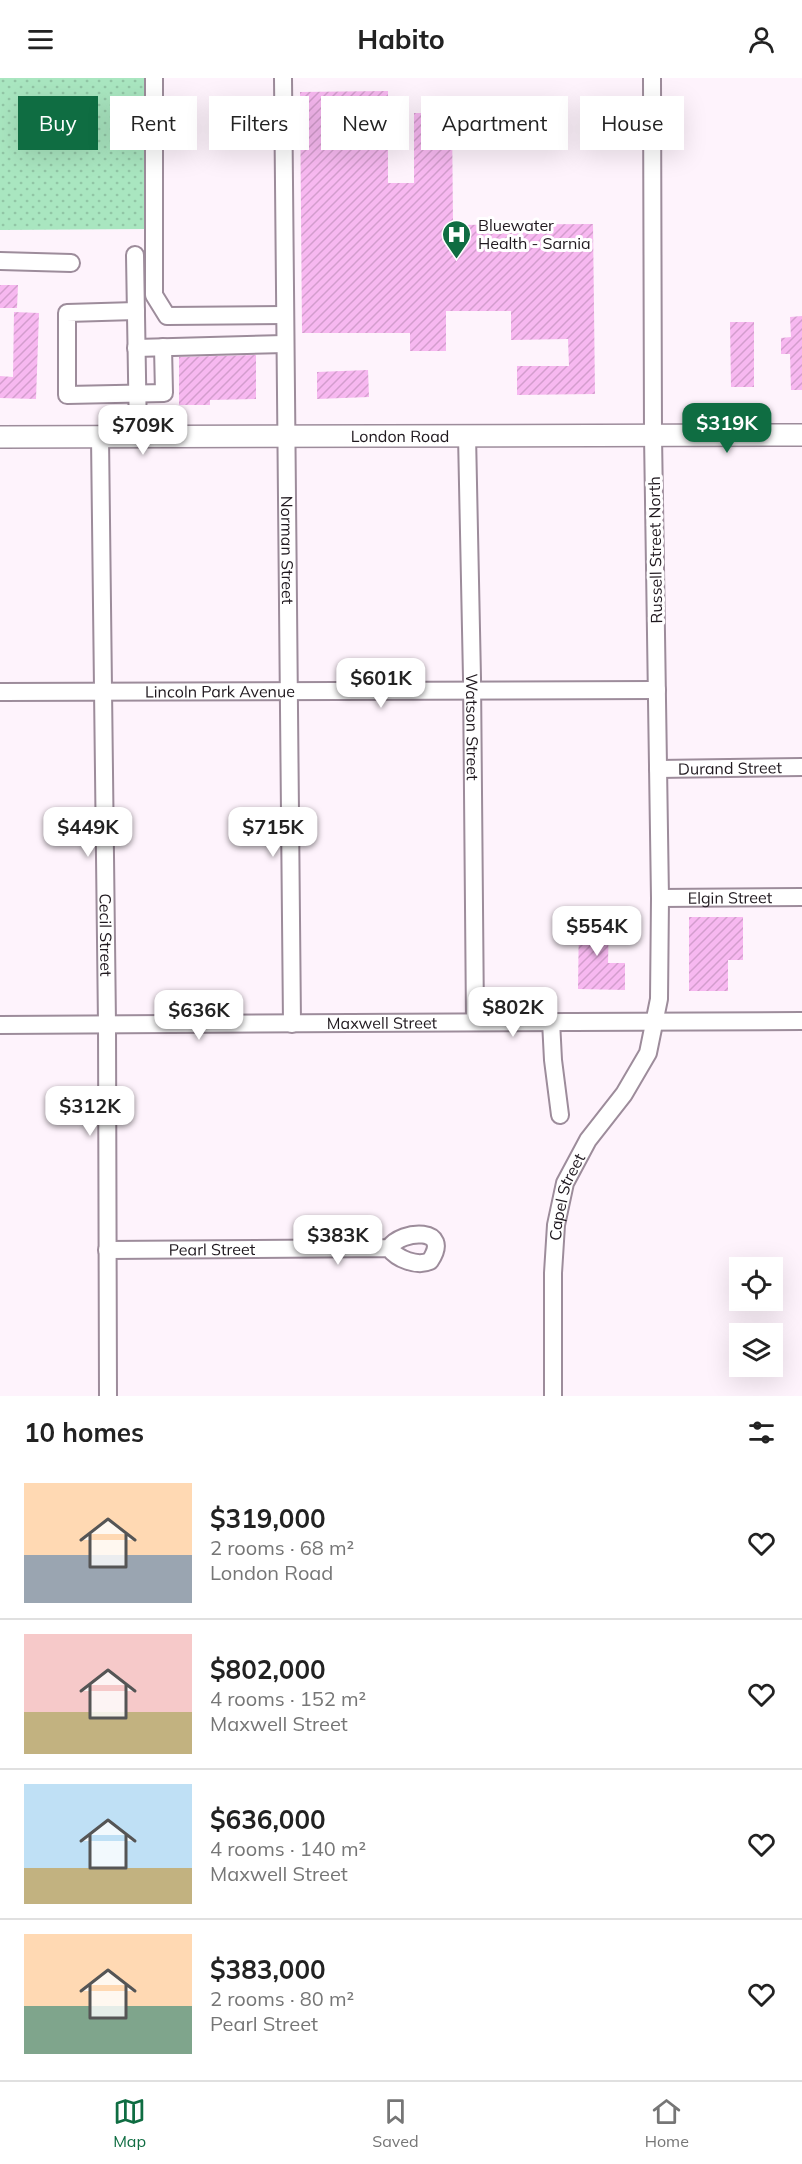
<!DOCTYPE html>
<html lang="en">
<head>
<meta charset="utf-8">
<style>
  :root { --surface:#fff; --page:#f2f2f2; --text:#222; --muted:#767676; --line:#e0e0e0; --accent:#0f6d42 }
  body { margin:0; font-family:Mulish,sans-serif; background:var(--page); color:var(--text); height:100vh; display:flex; flex-direction:column; font-size:22px; white-space:nowrap }
  * { box-sizing:border-box; margin:0 }
  p { font-size:20px; color:var(--muted) }
  .icon { flex:none; width:33px; height:33px; fill:none; stroke:currentColor; stroke-width:2; stroke-linecap:round; stroke-linejoin:round }
  .map { position:relative; height:1318px; overflow:hidden }
  .sheet { display:flex; flex-direction:column; background:var(--surface); flex:1 }
  .sheet>* { flex:none }
  .hud { position:absolute; left:18px; top:18px; width:766px; height:54px; display:flex; gap:12px }
  .fabs { position:absolute; left:729px; top:1179px; display:grid; gap:12px }
  .fabs a { display:grid; place-items:center; width:54px; height:54px; border-radius:0px; background:var(--surface); box-shadow:0 6px 24px #0002; font-size:30px }
  .price { position:absolute; translate:-50% -51px; padding:0 14px; border-radius:12px; background:#fff; color:#222; font-size:20px; line-height:39px; filter:drop-shadow(0 2px 3px #0008) }
  .price::after { content:''; position:absolute; left:50%; top:36px; width:18px; height:14px; margin-left:-9px; background:inherit; clip-path:polygon(0 0,100% 0,50% 100%) }
  .price.current { background:var(--accent); color:#fff }
  ul { padding:0; list-style:none }
  li { display:flex; align-items:center; gap:18px; height:150px; padding:0 24px }
  li+li { border-top:2px solid var(--line) }
  li span { display:grid; place-items:center; flex:none; width:168px; height:120px; border-radius:0px; color:#555 }
  li>.icon { margin-inline-start:auto }
  span .icon { width:72px; height:72px; fill:#fffc; stroke-width:1 }
  li b { font-size:26px }
  h2 { display:flex; justify-content:space-between; align-items:center; height:72px; padding:0 24px; font-size:26px }
  .pill { padding:0 21px; border-radius:0px; background:var(--surface); box-shadow:0 6px 24px #0002; font-size:21px; line-height:54px }
  .pill.current { background:var(--accent); color:#fff }
  header { display:flex; justify-content:space-between; align-items:center; height:78px; padding:0 24px; background:var(--surface); font-size:27px; font-weight:700 }
  .dock { display:flex; justify-content:space-around; align-items:center; height:84px; border-top:2px solid var(--line); background:var(--surface); font-size:16px; color:var(--muted) }
  .dock a { display:grid; justify-items:center; gap:3px }
  .dock .current { color:var(--accent) }
  .map>svg:first-child { display:block }
  .grass { fill:url(#grass-dots) }
  .building { fill:url(#building-hatch) }
  .lines { fill:none; stroke-linecap:round; stroke-linejoin:round }
  .minor-casing { stroke:#9d8c9b; stroke-width:20 }
  .major-casing { stroke:#9d8c9b; stroke-width:24 }
  .minor { stroke:#fff; stroke-width:16 }
  .major { stroke:#fff; stroke-width:21 }
  .labels { text-anchor:middle; dominant-baseline:central; stroke-width:6; stroke-linejoin:round; paint-order:stroke }
  .poi-label { font-size:16px; fill:#1f181e; stroke:#fff; text-anchor:start }
  .street-label { font-size:16px; fill:#1f181e; stroke:#fff }
</style>
</head>
<body>
<header><svg class="icon" aria-label="menu" viewBox="0 0 24 24"><path d="M4 6h16M4 12h16M4 18h16"/></svg>Habito<svg class="icon" aria-label="person" viewBox="0 0 24 24"><circle cx="12" cy="8" r="4"/><path d="M4 21q1-7 8-7t8 7"/></svg></header>
<div class="map">
<svg width="802" height="1318" viewBox="0 0 802 1318">
  <defs>
    <pattern id="grass-dots" width="8" height="8" patternUnits="userSpaceOnUse" patternTransform="scale(1.5)"><rect width="8" height="8" fill="#a9e6c0"/><path d="M2 2h.1M6 6h.1" fill="none" stroke="#91c5a5" stroke-width="1.8" stroke-linecap="round"/></pattern>
    <pattern id="building-hatch" width="6" height="6" patternUnits="userSpaceOnUse" patternTransform="scale(1.5)"><rect width="6" height="6" fill="#f7b8f0"/><path d="M-1 1l2-2M0 6l6-6M5 7l2-2" fill="none" stroke="#d39dcd"/></pattern>
  </defs>
  <rect width="100%" height="100%" fill="#fef3fc"/>
  <polygon class="grass" points="0,0 147,0 146,151 0,152"/>
  <g class="building">
    <polygon points="388,13 388,105 414,105 414,35 452,35 453,147 593,146 595,316 517,317 517,288 569,288 568,261 511,262 511,233 446,233 446,273 410,273 410,255 302,255 300,14"/>
    <polygon points="0,207 18,207 17,230 0,230"/>
    <polygon points="14,234 39,235 36,321 0,320 0,298 13,299"/>
    <polygon points="802,238 802,312 791,312 790,276 781,276 781,260 791,259 790,239"/>
    <polygon points="730,244 754,244 754,309 731,309"/>
    <polygon points="256,277 256,321 210,322 210,327 179,327 179,279"/>
    <polygon points="368,292 369,319 317,321 317,294"/>
    <polygon points="579,838 609,839 608,885 625,885 625,912 578,911"/>
    <polygon points="689,839 743,839 743,882 728,882 728,913 689,913"/>
  </g>
  <g class="lines">
    <defs>
      <g id="minor">
        <polyline points="154,0 154,217 167,238 285,237"/>
        <path id="s1" d="M283,0L292,946"/>
        <polyline points="135,177 138,358"/>
        <polyline points="0,183 71,185"/>
        <polyline points="136,233 67,235 67,317 164,315 163,269"/>
        <polyline points="136,270 285,266"/>
        <path id="s2" d="M467,357L472,600L475,943"/>
        <path id="s3" d="M100,359L107,946L108,1318"/>
        <path id="s4" d="M0,614L657,612"/>
        <path id="s5" d="M658,691L802,689"/>
        <path id="s6" d="M660,820L802,819"/>
        <polyline points="551,943 553,982 560,1037"/>
        <path id="s7" d="M0,947C267,945 535,944 802,943"/>
        <path id="s8" d="M107,1172L389,1170C397,1181 417,1189 430,1183C453,1149 402,1151 389,1170"/>
        <path id="s9" d="M553,1318V1195L556,1147L565,1105L588,1062L624,1016L648,975L659,921L660,820L653,357L652,0"/>
      </g>
      <g id="major">
        <path id="s10" d="M0,359L802,357"/>
      </g>
    </defs>
    <use href="#minor" class="minor-casing"/>
    <use href="#major" class="major-casing"/>
    <use href="#minor" class="minor"/>
    <use href="#major" class="major"/>
  </g>
  <defs>
    <symbol id="hospital-pin" viewBox="-11 -11 22 30"><path d="M0 17L-7.5 6A9.5 9.5 0 1 1 7.5 6Z" fill="#0f6d42" stroke="#fff"/><path d="M-5-5h3v3.5h4V-5h3V5h-3V1.5h-4V5h-3Z" fill="#fff"/></symbol>
  </defs>
  <g fill-rule="evenodd">
    <use href="#hospital-pin" x="440" y="140" width="33" height="45"/>
  </g>
  <g class="labels">
    <g class="poi-label">
      <text x="478" y="147">Bluewater<tspan x="478" dy="18">Health - Sarnia</tspan></text>
    </g>
    <g class="street-label">
      <text stroke="none"><textPath href="#s10" startOffset="400">London Road</textPath></text>
      <text transform="translate(655 472) rotate(-91)">Russell Street North</text>
      <text stroke="none"><textPath href="#s1" startOffset="472">Norman Street</textPath></text>
      <text stroke="none"><textPath href="#s4" startOffset="220">Lincoln Park Avenue</textPath></text>
      <text stroke="none"><textPath href="#s2" startOffset="292">Watson Street</textPath></text>
      <text stroke="none"><textPath href="#s5" startOffset="72">Durand Street</textPath></text>
      <text stroke="none"><textPath href="#s6" startOffset="70">Elgin Street</textPath></text>
      <text stroke="none"><textPath href="#s3" startOffset="498">Cecil Street</textPath></text>
      <text stroke="none"><textPath href="#s7" startOffset="382">Maxwell Street</textPath></text>
      <text stroke="none"><textPath href="#s9" startOffset="201">Capel Street</textPath></text>
      <text stroke="none"><textPath href="#s8" startOffset="105">Pearl Street</textPath></text>
    </g>
  </g>
</svg>
<div class="fabs">
<a><svg class="icon" aria-label="locate" viewBox="0 0 24 24"><circle cx="12" cy="12" r="6"/><path d="M12 2v4M12 18v4M2 12h4M18 12h4"/></svg></a>
<a><svg class="icon" aria-label="layers" viewBox="0 0 24 24"><path d="M12 4l9 5-9 5-9-5zM3 14l9 5 9-5"/></svg></a>
</div>
<b class="price current" style="left:727px;top:376px">$319K</b>
<b class="price" style="left:143px;top:378px">$709K</b>
<b class="price" style="left:381px;top:631px">$601K</b>
<b class="price" style="left:88px;top:780px">$449K</b>
<b class="price" style="left:273px;top:780px">$715K</b>
<b class="price" style="left:597px;top:879px">$554K</b>
<b class="price" style="left:513px;top:960px">$802K</b>
<b class="price" style="left:199px;top:963px">$636K</b>
<b class="price" style="left:90px;top:1059px">$312K</b>
<b class="price" style="left:338px;top:1188px">$383K</b>
<div class="hud">
<a class="pill current">Buy</a>
<a class="pill">Rent</a>
<a class="pill">Filters</a>
<a class="pill">New</a>
<a class="pill">Apartment</a>
<a class="pill">House</a>
</div>
</div>
<section class="sheet">
<h2>10 homes<svg class="icon" aria-label="filters" viewBox="0 0 24 24"><path d="M4 7h16M4 17h16"/><circle cx="9" cy="7" r="2"/><circle cx="15" cy="17" r="2"/></svg></h2>
<ul>
<li><span style="background:linear-gradient(#ffd9b3 60%,#9aa5b1 0)"><svg class="icon" aria-label="home" viewBox="0 0 24 24"><path d="M3 11l9-7 9 7M6 9v11h12V9"/></svg></span><div><b>$319,000</b><p>2 rooms · 68 m²</p><p>London Road</p></div><svg class="icon" aria-label="heart" viewBox="0 0 24 24"><path d="M12 20l-8-8c-3-5 5-10 8-4 3-6 11-1 8 4z"/></svg></li>
<li><span style="background:linear-gradient(#f6c9c9 65%,#c2b280 0)"><svg class="icon" aria-label="home" viewBox="0 0 24 24"><path d="M3 11l9-7 9 7M6 9v11h12V9"/></svg></span><div><b>$802,000</b><p>4 rooms · 152 m²</p><p>Maxwell Street</p></div><svg class="icon" aria-label="heart" viewBox="0 0 24 24"><path d="M12 20l-8-8c-3-5 5-10 8-4 3-6 11-1 8 4z"/></svg></li>
<li><span style="background:linear-gradient(#bfe0f5 70%,#c2b280 0)"><svg class="icon" aria-label="home" viewBox="0 0 24 24"><path d="M3 11l9-7 9 7M6 9v11h12V9"/></svg></span><div><b>$636,000</b><p>4 rooms · 140 m²</p><p>Maxwell Street</p></div><svg class="icon" aria-label="heart" viewBox="0 0 24 24"><path d="M12 20l-8-8c-3-5 5-10 8-4 3-6 11-1 8 4z"/></svg></li>
<li><span style="background:linear-gradient(#ffd9b3 60%,#7fa58c 0)"><svg class="icon" aria-label="home" viewBox="0 0 24 24"><path d="M3 11l9-7 9 7M6 9v11h12V9"/></svg></span><div><b>$383,000</b><p>2 rooms · 80 m²</p><p>Pearl Street</p></div><svg class="icon" aria-label="heart" viewBox="0 0 24 24"><path d="M12 20l-8-8c-3-5 5-10 8-4 3-6 11-1 8 4z"/></svg></li>
</ul>
</section>
<nav class="dock">
<a class="current"><svg class="icon" aria-label="map" viewBox="0 0 24 24"><path d="M3 6l6-2 6 2 6-2v14l-6 2-6-2-6 2zM9 4v14M15 6v14"/></svg>Map</a>
<a><svg class="icon" aria-label="saved" viewBox="0 0 24 24"><path d="M7 4h10v16l-5-4-5 4z"/></svg>Saved</a>
<a><svg class="icon" aria-label="home" viewBox="0 0 24 24"><path d="M3 11l9-7 9 7M6 9v11h12V9"/></svg>Home</a>
</nav>
</body>
</html>
